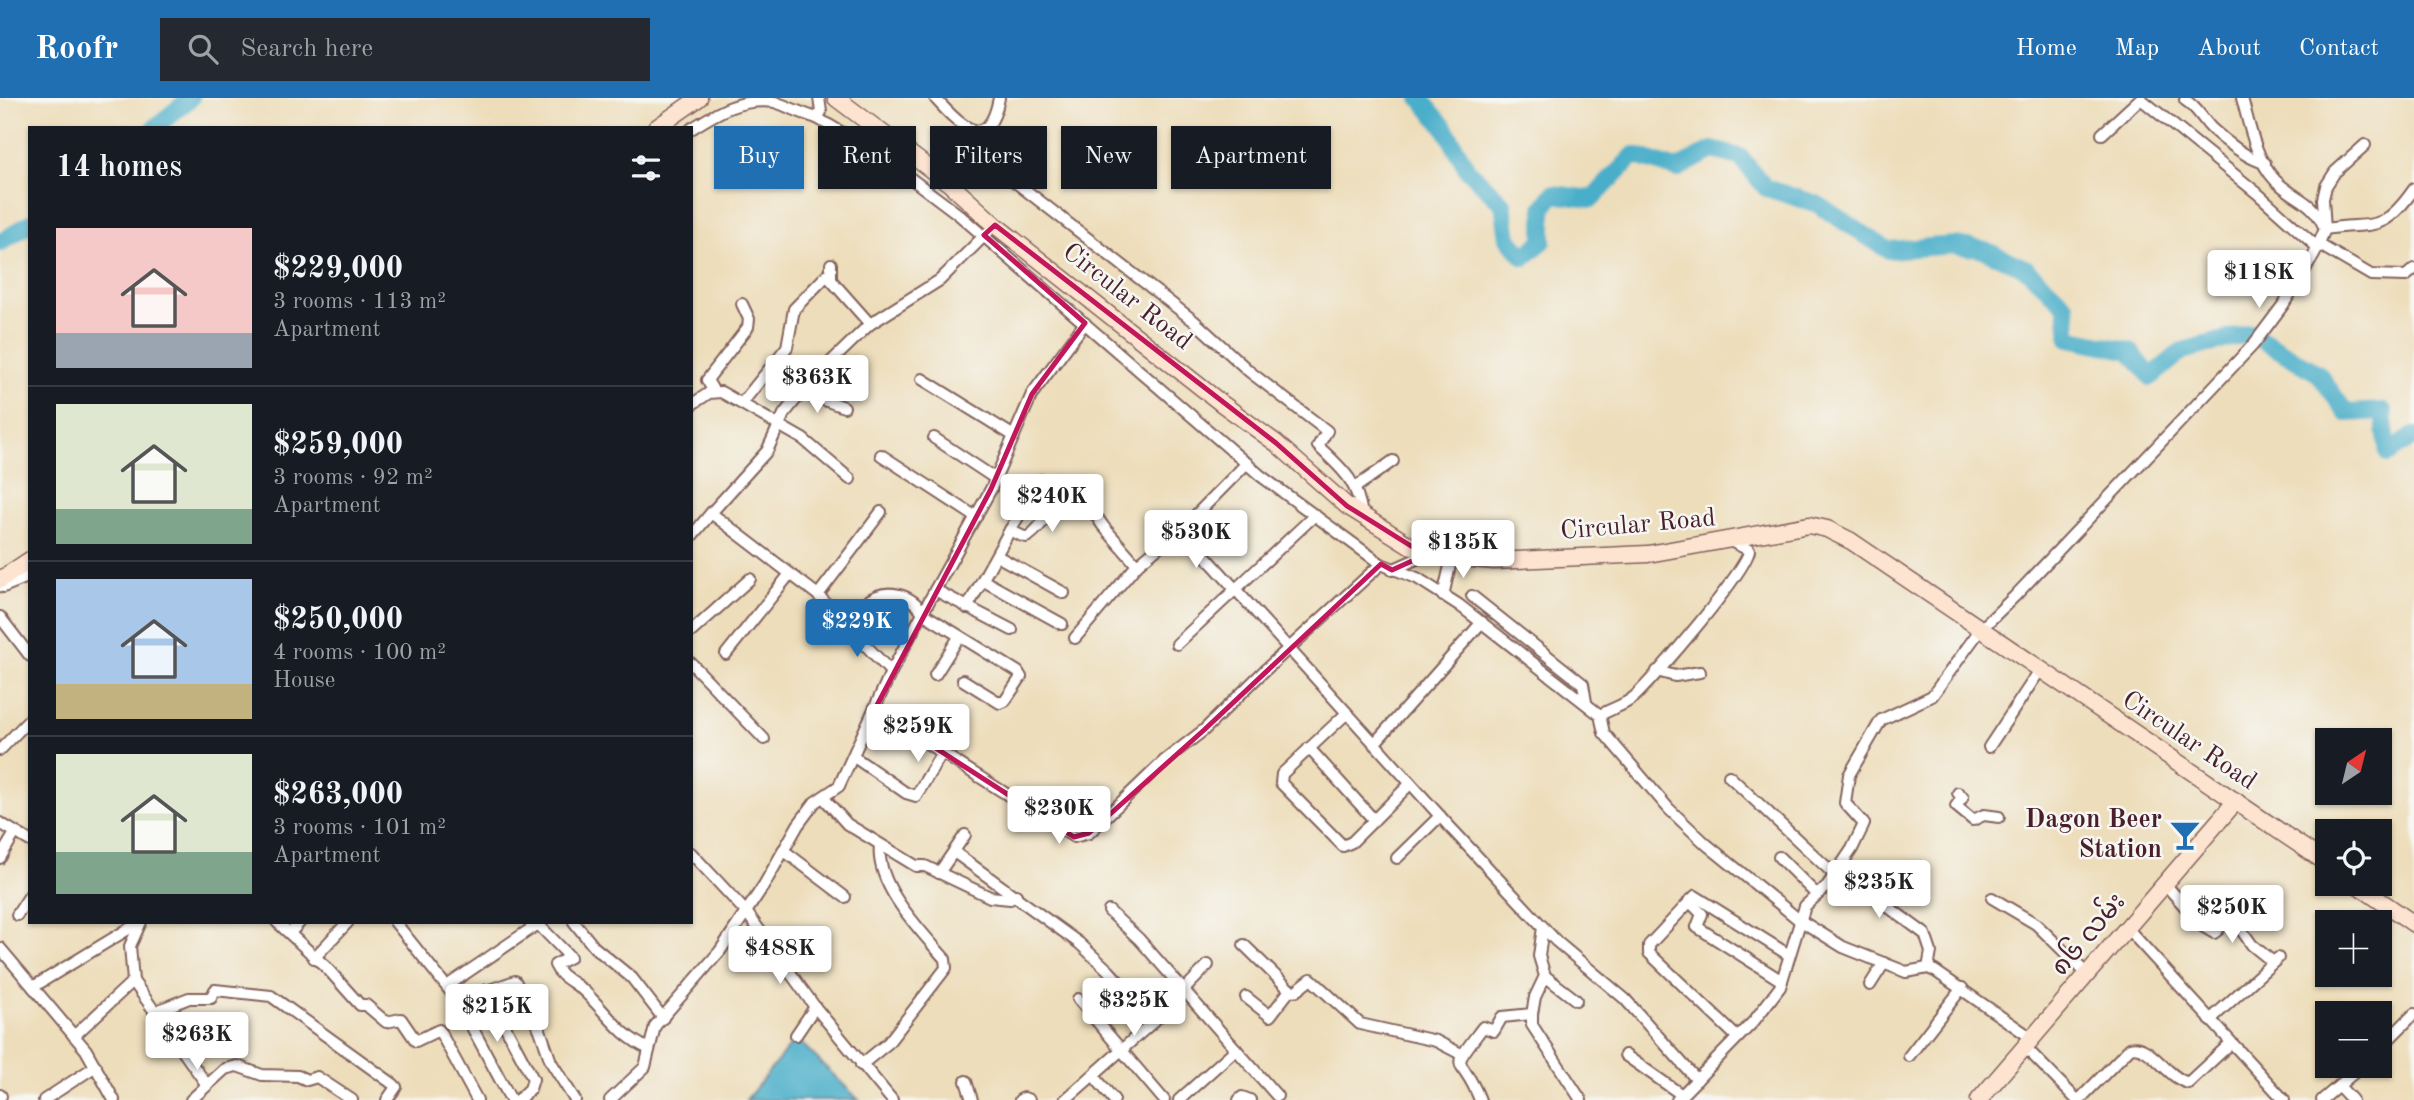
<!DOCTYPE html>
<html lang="en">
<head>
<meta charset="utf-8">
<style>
  :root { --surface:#171b24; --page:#242831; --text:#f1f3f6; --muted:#9ea1a6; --line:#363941; --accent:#1f6fb2 }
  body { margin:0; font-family:"Old Standard TT","Noto Sans Myanmar",serif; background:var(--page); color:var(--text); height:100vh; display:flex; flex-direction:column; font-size:26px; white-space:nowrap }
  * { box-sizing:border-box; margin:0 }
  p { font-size:23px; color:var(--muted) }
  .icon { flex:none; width:38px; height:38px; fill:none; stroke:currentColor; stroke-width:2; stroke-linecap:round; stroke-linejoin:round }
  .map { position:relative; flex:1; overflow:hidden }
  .panel { position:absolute; left:28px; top:28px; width:665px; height:798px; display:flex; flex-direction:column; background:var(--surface); border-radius:0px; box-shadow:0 2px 5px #0004 }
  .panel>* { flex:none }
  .hud { position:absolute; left:714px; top:28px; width:665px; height:63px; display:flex; gap:14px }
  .needle { width:46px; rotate:35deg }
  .tools { position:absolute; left:2315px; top:630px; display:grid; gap:14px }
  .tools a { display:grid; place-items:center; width:77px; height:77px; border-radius:0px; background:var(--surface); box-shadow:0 2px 5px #0004; font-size:35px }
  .price { position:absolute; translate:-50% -60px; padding:0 16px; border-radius:7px; background:#fff; color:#222; font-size:23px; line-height:46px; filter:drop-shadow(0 2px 4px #0008) }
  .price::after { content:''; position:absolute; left:50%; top:42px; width:21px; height:16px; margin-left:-10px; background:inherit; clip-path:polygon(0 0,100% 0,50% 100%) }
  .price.selected { background:var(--accent); color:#fff }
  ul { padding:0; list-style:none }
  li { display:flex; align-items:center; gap:21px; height:175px; padding:0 28px }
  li+li { border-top:2px solid var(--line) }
  li span { display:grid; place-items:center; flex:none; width:196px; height:140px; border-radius:0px; color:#555 }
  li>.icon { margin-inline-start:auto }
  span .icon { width:84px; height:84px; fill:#fffc; stroke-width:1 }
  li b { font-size:30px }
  h2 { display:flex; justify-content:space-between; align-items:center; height:84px; padding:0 28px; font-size:30px }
  .pill { padding:0 24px; border-radius:0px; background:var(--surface); box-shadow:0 2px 5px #0004; font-size:24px; line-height:63px }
  .pill.selected { background:var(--accent); color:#fff }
  header { display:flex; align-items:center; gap:42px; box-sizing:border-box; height:98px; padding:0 35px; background:var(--accent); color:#fff }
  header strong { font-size:33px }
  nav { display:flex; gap:38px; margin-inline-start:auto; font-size:24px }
  .search { width:490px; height:63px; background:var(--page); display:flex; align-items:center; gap:18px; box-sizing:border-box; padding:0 24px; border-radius:0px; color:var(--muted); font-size:26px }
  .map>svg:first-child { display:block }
  .water { fill:#49aec9; stroke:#4a667a; stroke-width:2 }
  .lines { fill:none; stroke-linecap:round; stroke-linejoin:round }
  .river { stroke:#49aec9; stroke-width:18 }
  .street-casing { stroke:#83625d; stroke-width:14 }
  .secondary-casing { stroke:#83625d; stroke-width:19 }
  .street { stroke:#fff; stroke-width:10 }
  .secondary { stroke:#fde4d1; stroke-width:16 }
  .marked { fill:none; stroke:#c2185b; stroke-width:5; stroke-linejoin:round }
  .labels { text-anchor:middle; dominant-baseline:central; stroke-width:5; stroke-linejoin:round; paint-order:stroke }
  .street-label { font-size:26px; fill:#4a1f2b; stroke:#f6f6f2 }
  .poi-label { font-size:26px; font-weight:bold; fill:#4a1f2b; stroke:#f6f6f2; text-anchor:end }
</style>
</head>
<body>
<header>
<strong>Roofr</strong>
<div class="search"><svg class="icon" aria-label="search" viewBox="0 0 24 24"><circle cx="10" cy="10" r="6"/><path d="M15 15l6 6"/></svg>Search here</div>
<nav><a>Home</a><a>Map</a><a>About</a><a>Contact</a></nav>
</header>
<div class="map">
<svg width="2414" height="1002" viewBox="0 0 2414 1002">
  <rect width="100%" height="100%" fill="#f6f6f2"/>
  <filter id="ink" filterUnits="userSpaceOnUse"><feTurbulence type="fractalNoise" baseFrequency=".0143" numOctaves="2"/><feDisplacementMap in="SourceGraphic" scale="14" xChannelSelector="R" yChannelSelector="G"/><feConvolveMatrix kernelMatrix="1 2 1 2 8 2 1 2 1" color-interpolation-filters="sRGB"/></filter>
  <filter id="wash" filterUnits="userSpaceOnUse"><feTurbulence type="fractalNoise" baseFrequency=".00686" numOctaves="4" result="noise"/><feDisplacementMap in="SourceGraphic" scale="28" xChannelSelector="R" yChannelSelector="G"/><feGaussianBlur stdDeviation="1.57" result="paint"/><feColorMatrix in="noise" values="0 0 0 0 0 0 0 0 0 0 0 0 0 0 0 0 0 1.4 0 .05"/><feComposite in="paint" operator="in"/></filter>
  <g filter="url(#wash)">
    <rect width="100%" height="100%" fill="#edddba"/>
    <polygon class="water" points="796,940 859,1002 746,1002"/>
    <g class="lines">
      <g class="river">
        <polyline points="1420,0 1445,30 1467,71 1503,106 1508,140 1524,159 1543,143 1543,110 1553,96 1592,101 1634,57 1677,71 1712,52 1740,59 1766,90 1817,106 1888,152 1955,147 1985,152 2027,171 2066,208 2069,240 2130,253 2151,279 2182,253 2251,235 2319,276 2346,315 2383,313 2388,356 2414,338"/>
        <polyline points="154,30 191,0"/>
        <polyline points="0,145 30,125"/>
      </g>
    </g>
  </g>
  <g filter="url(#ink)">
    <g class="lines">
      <defs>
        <g id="street">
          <path d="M935,0C959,27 988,57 999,0"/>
          <path d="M2242,0C2249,26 2256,62 2275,82C2296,103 2313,101 2325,131C2373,123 2381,138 2414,91"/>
          <polyline points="2141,1 2257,95 2317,149"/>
          <path d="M2185,2C2198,10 2202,21 2212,31C2224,42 2249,62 2265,65"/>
          <path d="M817,20L877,55L958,116L1261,378L1381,466L1417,480L1459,507L1600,617C1611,611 1625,607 1634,599C1652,583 1751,468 1749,452L1730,443"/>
          <path d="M691,31C719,13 741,0 775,4C789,9 803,16 817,20L821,14L819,0"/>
          <path d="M977,33L1010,80L1194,223L1250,274L1327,333L1318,348C1343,372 1357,382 1362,417"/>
          <polyline points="2102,36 2141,0"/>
          <polyline points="2318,146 2371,177 2406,178 2414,171"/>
          <polyline points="831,166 831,182 870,226"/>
          <polyline points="922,281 1014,338"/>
          <polyline points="714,294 707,282 748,229 749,221 742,206"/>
          <polyline points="801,294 844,309"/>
          <polyline points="742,305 787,249 794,211 829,175"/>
          <polyline points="691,307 709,295 721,294 803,341 850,381"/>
          <polyline points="934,340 996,381"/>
          <polyline points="881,357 976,419"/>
          <polyline points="1356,389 1393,363"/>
          <polyline points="711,415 767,353 784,316 809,285 870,226 940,182 988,134"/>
          <polyline points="1181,431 1449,728 1556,843 1625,901 1697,982"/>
          <polyline points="1010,432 1041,382"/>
          <polyline points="691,439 711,415 818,497 891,574"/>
          <polyline points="997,458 1064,495"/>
          <polyline points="1392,472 1432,454"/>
          <polyline points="984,483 1062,526"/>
          <polyline points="3,489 30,478"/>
          <polyline points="935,492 991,391 1032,296 1085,225"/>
          <polyline points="818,497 881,414"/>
          <polyline points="1443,498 1452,459"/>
          <polyline points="1472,498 1583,586 1586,604"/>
          <path d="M967,510L1010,432C1014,434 1022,439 1026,439C1035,439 1063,397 1069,388H1076L1103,428L1137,467"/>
          <polyline points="0,519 30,558"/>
          <path d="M847,527C853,520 859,511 866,505C885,488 912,496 924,516L1018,574L1021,579L1005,603L1000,605L963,582"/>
          <polyline points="691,534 750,481"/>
          <polyline points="1075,540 1137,467 1192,421 1247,365"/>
          <polyline points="1177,546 1315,417"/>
          <polyline points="726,556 789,477"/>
          <polyline points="691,565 764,641"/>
          <polyline points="1657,573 1675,578 1700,574"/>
          <polyline points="935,577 959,539"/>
          <polyline points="1347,615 1282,676 1281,685 1343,748 1352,744 1410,686"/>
          <polyline points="1600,617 1604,635 1669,711 1706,746 1798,821 1843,849 1906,874 1928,870 1935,873 2033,941"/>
          <polyline points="1374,646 1482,524"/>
          <polyline points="1989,649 2040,572"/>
          <polyline points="1309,650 1374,722"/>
          <polyline points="0,652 30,621"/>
          <polyline points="942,655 1074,739 1089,735 1164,663 1204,632 1264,573 1381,466"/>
          <polyline points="854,659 906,695 916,698 942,655 875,611"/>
          <polyline points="1729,678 1835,777"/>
          <polyline points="1958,695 1963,699 1956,708 1973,722 1984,717 1999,719"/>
          <polyline points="823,699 847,726 916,768 925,768 990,799 1010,801 1016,797"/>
          <polyline points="0,725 30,743"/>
          <polyline points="783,752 845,799"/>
          <polyline points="954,754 1079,845 1109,873 1154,923"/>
          <polyline points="691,755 747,815 815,909 892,1002"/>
          <polyline points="1779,759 1817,797"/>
          <polyline points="0,760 15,735"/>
          <polyline points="1397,760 1440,718"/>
          <polyline points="1838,772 1925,836 1931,854 1928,870"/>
          <polyline points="939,775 965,737"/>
          <polyline points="2165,786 2202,828 2214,835 2218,832 2225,817 2231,817 2252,847 2273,864"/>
          <polyline points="1992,800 2036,826 2088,877"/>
          <polyline points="1689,803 1702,816 1697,829 1782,883"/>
          <polyline points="1109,813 1139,841 1277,998"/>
          <polyline points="17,817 30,797"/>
          <polyline points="141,824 130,848 133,883 207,987"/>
          <polyline points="277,824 326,869 360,907 366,907 386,924 401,921 416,943 439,932 477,1002"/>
          <polyline points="395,824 458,903 511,1002"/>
          <polyline points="574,824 594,849 632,880 663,920"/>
          <path d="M538,826L570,859L555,867C561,881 575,883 588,897C609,918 621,938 649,951"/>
          <polyline points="2127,830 2284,1002"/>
          <polyline points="290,835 300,824"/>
          <polyline points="1244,847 1290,892"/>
          <polyline points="0,850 86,952 114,1002"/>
          <polyline points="314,860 348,824"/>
          <polyline points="1545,878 1576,902"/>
          <polyline points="1870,887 1884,865"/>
          <polyline points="447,888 541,824"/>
          <polyline points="33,889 140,824"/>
          <polyline points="486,892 533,981 530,991 518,1002"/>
          <polyline points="1246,899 1270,918 1290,892 1296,893 1311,881 1360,926 1436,943 1461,956"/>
          <polyline points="1078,901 1164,1002"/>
          <polyline points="458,903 515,883 540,932 551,964 575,1002"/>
          <polyline points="154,914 189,900 211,900 215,892 271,898 393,986 396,989 387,1002"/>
          <polyline points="1532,916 1532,927 1581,1002"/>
          <polyline points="2210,922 2278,860"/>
          <polyline points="796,937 815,909"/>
          <polyline points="74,938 133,883"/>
          <polyline points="1737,939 1649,855 1649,847 1695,798 1789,857"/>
          <polyline points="2025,949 2077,1002"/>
          <polyline points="2380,950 2414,916"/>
          <polyline points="1625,957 1682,997"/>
          <polyline points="1909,958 1962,890"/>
          <path d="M861,967L888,945L946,870L945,861C920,832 875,787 880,747"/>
          <polyline points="1094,978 1114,1002"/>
          <polyline points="966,983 972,1002"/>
          <polyline points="2340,989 2352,1002"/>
          <polyline points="0,997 1,998"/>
          <polyline points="44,1002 96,968"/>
          <polyline points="191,1002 225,971 237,968 262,977 298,978 307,982 317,979 352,1002"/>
          <polyline points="610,1002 645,969 655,928 720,853 764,787 798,727 815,704 839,688 891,574 935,492 1012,532"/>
          <polyline points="1020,1002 1024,1000 1029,1002"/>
          <polyline points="1065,1002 1154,923 1208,867"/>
          <polyline points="1179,1002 1236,951"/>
          <polyline points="1239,1002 1242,999 1250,1002"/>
          <path d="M1480,1002C1461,953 1446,978 1483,929L1494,933L1502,919L1532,916L1535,899L1545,878L1539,858L1543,829"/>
          <polyline points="1677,1002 1754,923 1780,889 1805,808 1827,788 1852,751 1864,726 1845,705 1849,677 1881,622 1932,598 1980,532 2015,498 2253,247 2283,207 2314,157 2325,131 2323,101 2326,88 2335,74 2365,47"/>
          <path d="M2079,1002L2130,950C2149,944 2166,979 2188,985L2231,945"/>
          <polyline points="2322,1002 2362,968"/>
        </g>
        <g id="secondary">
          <polyline points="836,0 950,86 995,127 1221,305 1276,345 1347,408 1411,448 1452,459 1494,463 1648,456 1809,427 1827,431 1851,443 2328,766"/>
          <polyline points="656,30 699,0"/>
          <polyline points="0,482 30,462"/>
          <polyline points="2356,786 2414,826"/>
          <polyline points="1979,1002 2236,703"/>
        </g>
      </defs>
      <use href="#street" class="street-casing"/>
      <use href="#secondary" class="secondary-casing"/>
      <use href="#street" class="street"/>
      <use href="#secondary" class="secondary"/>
    </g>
  </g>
  <path class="marked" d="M995,127L1276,345L1347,408L1411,448L1432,454L1392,472L1381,466L1204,632L1089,735L1074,739L875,611L991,391L1032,296L1085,225L984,137Z"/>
  <defs>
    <symbol id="bar-bare" viewBox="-9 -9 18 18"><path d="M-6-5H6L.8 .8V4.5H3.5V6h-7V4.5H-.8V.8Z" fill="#1f6fb2" stroke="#f6f6f2" stroke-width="2.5" paint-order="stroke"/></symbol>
  </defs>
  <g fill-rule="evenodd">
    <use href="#bar-bare" x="2163" y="715" width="44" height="44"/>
  </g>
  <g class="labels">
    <g class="street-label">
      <text transform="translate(1127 199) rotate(38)">Circular Road</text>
      <text transform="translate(1638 427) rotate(-5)">Circular Road</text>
      <text transform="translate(2189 643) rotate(34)">Circular Road</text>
      <text transform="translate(2089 837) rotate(-50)">၈၆ လမ်း</text>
    </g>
    <g class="poi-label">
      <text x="2162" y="722">Dagon Beer<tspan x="2162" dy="30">Station</tspan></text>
    </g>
  </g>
</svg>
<div class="tools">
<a><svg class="needle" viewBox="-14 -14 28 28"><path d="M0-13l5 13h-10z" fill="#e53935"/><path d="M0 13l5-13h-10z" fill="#9ea1a6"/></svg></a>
<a><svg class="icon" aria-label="locate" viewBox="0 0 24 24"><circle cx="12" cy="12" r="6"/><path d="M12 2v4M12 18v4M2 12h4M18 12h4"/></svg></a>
<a>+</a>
<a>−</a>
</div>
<b class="price" style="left:2259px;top:212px">$118K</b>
<b class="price" style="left:817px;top:317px">$363K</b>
<b class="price" style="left:1052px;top:436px">$240K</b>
<b class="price" style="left:1196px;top:472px">$530K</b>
<b class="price" style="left:1463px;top:482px">$135K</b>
<b class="price selected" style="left:857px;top:561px">$229K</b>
<b class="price" style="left:918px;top:666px">$259K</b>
<b class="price" style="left:1059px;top:748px">$230K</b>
<b class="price" style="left:1879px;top:822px">$235K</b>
<b class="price" style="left:2232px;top:847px">$250K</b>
<b class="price" style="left:780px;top:888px">$488K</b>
<b class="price" style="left:1134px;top:940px">$325K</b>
<b class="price" style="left:497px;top:946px">$215K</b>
<b class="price" style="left:197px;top:974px">$263K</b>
<div class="hud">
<a class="pill selected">Buy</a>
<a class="pill">Rent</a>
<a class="pill">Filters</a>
<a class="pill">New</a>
<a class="pill">Apartment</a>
</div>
<section class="panel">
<h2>14 homes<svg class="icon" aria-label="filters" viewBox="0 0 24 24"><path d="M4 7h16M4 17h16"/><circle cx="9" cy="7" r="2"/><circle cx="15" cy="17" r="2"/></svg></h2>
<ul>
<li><span style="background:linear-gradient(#f6c9c9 75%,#9aa5b1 0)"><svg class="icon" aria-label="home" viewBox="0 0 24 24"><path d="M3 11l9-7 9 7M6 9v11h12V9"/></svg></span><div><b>$229,000</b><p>3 rooms · 113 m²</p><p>Apartment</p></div></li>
<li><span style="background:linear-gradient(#dfe7d0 75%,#7fa58c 0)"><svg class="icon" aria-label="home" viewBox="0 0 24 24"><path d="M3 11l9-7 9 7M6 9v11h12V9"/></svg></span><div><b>$259,000</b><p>3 rooms · 92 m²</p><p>Apartment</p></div></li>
<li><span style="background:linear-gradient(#a9c7e8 75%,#c2b280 0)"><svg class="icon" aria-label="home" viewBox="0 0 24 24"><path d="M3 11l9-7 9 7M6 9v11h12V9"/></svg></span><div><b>$250,000</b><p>4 rooms · 100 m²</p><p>House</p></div></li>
<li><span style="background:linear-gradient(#dfe7d0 70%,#7fa58c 0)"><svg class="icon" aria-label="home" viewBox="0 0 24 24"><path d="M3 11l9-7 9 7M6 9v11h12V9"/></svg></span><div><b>$263,000</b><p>3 rooms · 101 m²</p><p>Apartment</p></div></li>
</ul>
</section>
</div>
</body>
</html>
